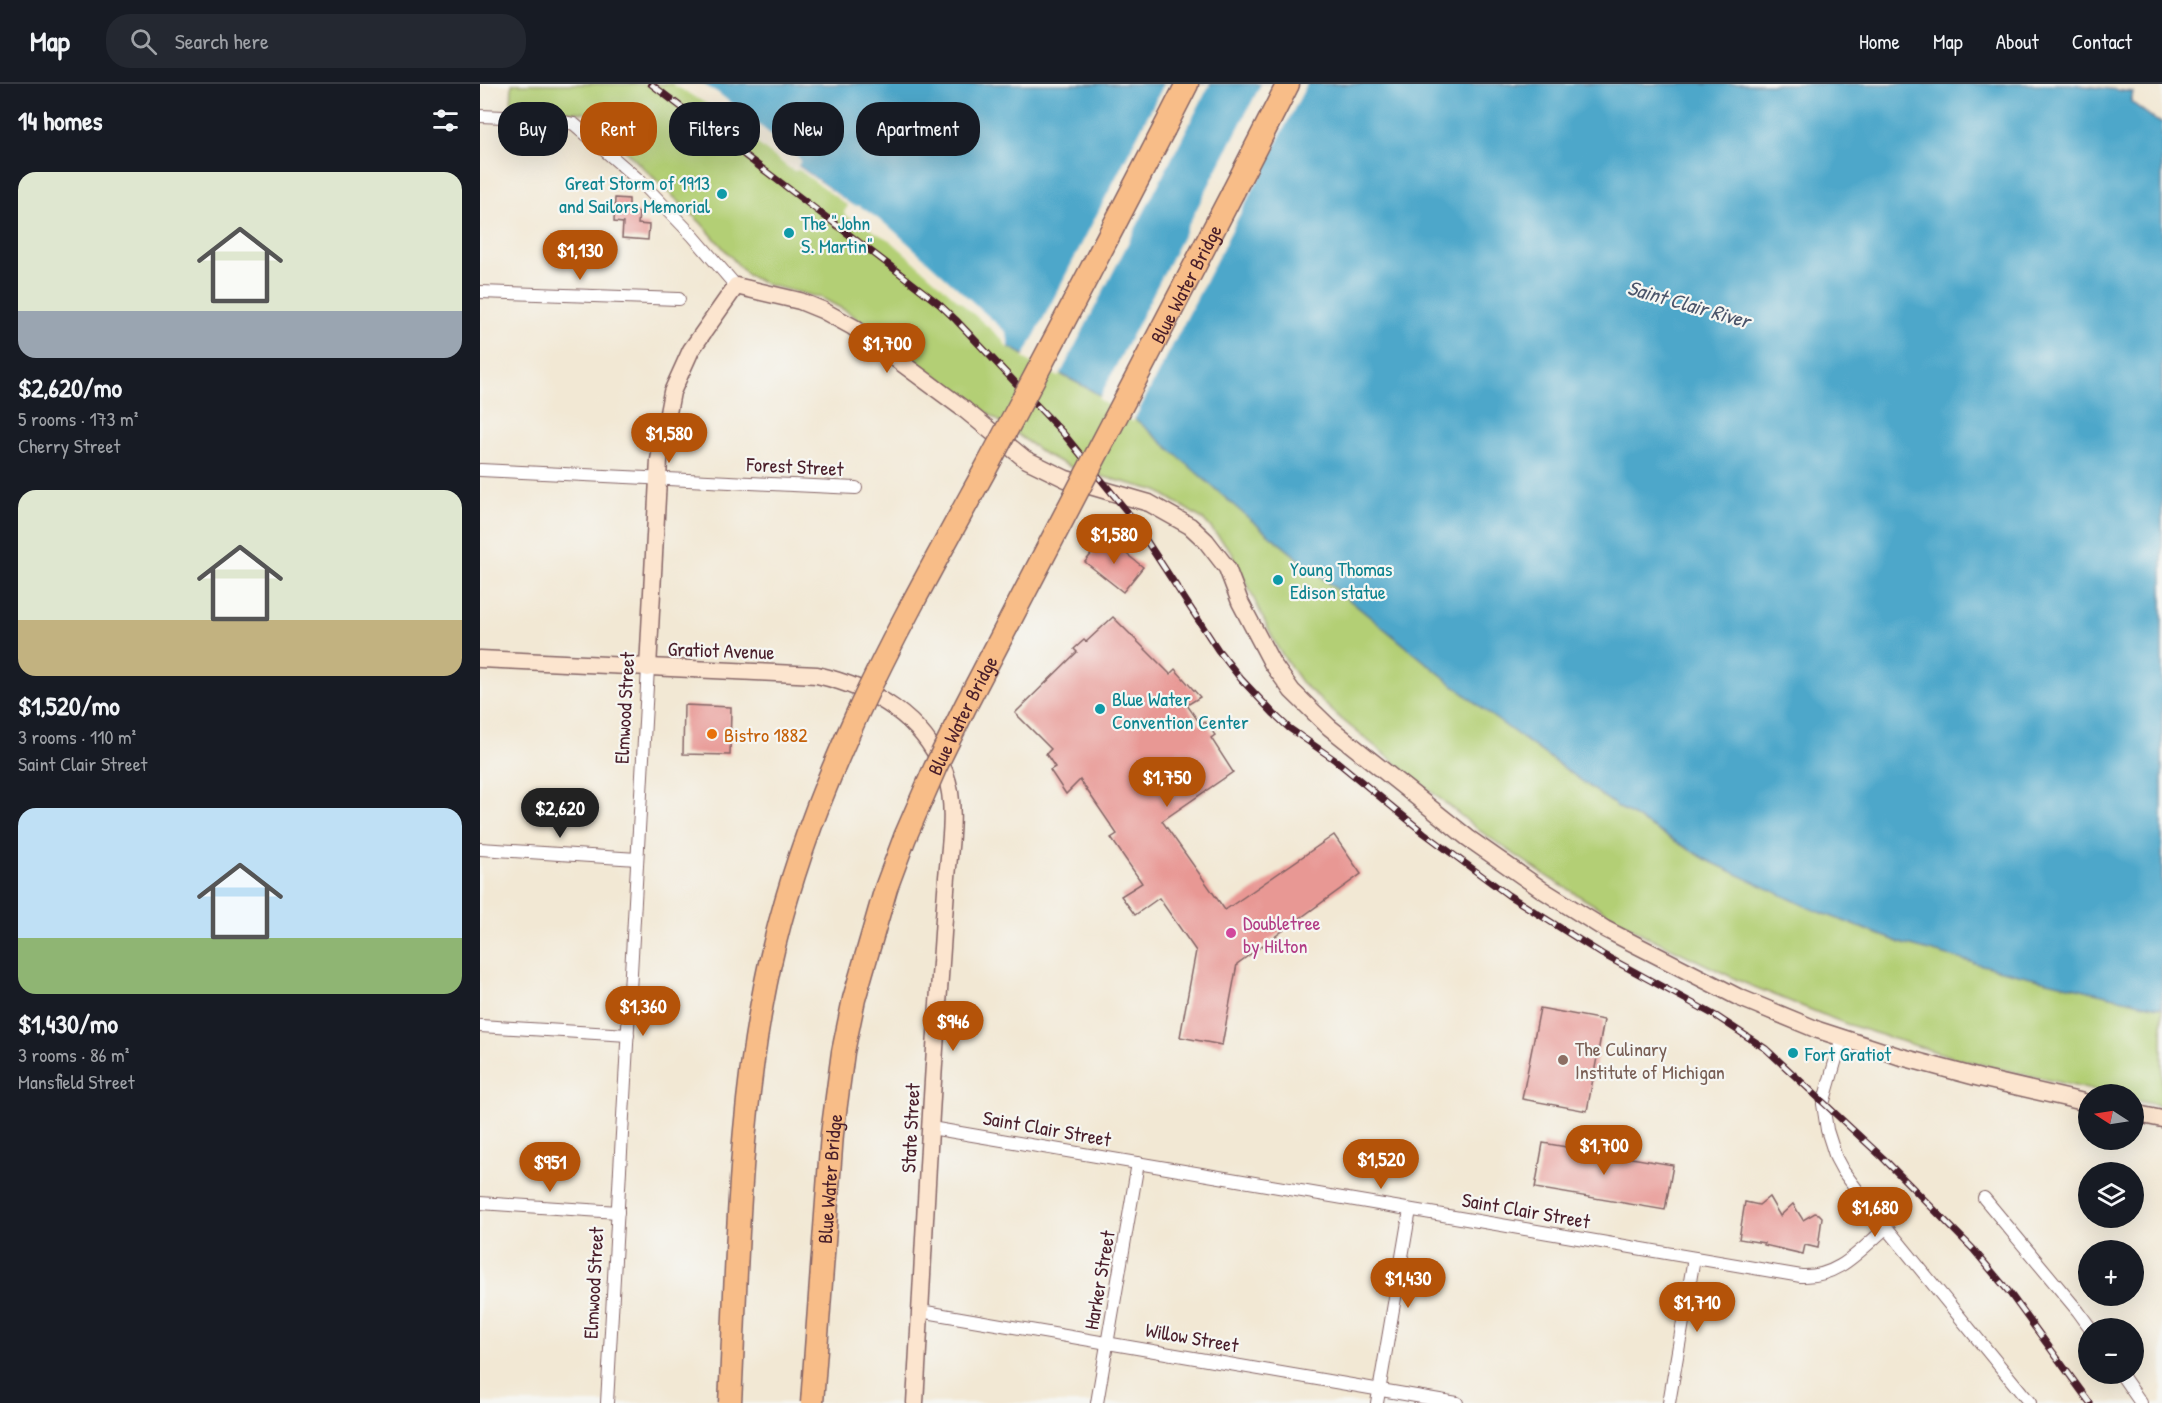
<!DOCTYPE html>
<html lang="en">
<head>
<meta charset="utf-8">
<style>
  :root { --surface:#171b24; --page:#242831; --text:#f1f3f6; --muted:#9ea1a6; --line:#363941; --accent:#b45309 }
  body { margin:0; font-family:"Patrick Hand",sans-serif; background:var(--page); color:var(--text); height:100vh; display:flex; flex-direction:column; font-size:22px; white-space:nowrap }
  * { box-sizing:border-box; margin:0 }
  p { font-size:20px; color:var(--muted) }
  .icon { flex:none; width:33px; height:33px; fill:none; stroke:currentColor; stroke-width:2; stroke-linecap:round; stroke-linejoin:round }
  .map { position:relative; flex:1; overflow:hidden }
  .side { display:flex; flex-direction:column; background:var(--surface); width:480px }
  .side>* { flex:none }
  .banner { position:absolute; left:18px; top:18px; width:570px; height:54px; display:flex; gap:12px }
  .needle { width:39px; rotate:282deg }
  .tools { position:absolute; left:1598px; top:1000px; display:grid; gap:12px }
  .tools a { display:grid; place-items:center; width:66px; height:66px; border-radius:50%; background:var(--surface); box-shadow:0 6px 24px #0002; font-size:30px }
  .price { position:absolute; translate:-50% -51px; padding:0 14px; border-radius:21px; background:var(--accent); color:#fff; font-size:20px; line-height:39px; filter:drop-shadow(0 2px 3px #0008) }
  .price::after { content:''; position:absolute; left:50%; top:36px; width:18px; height:14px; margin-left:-9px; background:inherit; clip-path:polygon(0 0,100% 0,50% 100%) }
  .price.active { background:#222; color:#fff }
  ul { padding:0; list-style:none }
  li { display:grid; align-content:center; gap:12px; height:318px; padding:0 18px }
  li span { display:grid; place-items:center; height:186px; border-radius:18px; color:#555 }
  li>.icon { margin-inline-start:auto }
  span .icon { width:108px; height:108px; fill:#fffc; stroke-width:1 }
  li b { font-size:26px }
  h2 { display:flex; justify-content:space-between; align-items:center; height:72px; padding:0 18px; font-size:26px }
  .pill { padding:0 21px; border-radius:24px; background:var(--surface); box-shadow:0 6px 24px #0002; font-size:21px; line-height:54px }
  .pill.active { background:var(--accent); color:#fff }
  header { display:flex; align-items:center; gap:36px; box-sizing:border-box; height:84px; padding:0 30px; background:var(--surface); border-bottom:2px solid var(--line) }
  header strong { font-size:28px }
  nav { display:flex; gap:33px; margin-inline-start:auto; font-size:21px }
  .search { width:420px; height:54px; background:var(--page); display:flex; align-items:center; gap:15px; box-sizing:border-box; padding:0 21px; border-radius:24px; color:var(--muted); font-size:22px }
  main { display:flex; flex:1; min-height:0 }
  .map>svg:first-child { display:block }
  .green { fill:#b3cf75; stroke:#7e7750; stroke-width:1.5 }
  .water { fill:#4da7ca; stroke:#4c637a; stroke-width:1.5 }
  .pier { fill:#f2e8d4 }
  .building { fill:#e89894 }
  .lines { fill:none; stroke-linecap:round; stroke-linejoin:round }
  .street-casing { stroke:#856566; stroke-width:14 }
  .secondary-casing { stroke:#856566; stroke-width:19 }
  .highway-casing { stroke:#856566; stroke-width:25 }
  .street { stroke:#fff; stroke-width:12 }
  .secondary { stroke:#fce5cf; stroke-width:16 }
  .highway { stroke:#f8bd88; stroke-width:22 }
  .rail-casing { stroke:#4a1f2b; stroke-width:7 }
  .rail { stroke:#f6f6f2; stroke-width:4.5; stroke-dasharray:14; stroke-linecap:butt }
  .highway-bridge-casing { stroke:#856566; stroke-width:25; stroke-linecap:butt }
  .highway-bridge { stroke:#f8bd88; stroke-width:22 }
  .culture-dot { fill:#0f9aa8; stroke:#f6f6f2; stroke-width:2 }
  .food-dot { fill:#e8710a; stroke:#f6f6f2; stroke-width:2 }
  .hotel-dot { fill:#d1479c; stroke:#f6f6f2; stroke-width:2 }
  .education-dot { fill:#8d6e63; stroke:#f6f6f2; stroke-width:2 }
  .labels { text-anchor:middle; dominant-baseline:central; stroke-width:4.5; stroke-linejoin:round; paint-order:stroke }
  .culture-label { font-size:20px; fill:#0d838f; stroke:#f6f6f2; text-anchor:start }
  .street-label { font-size:20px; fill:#4a1f2b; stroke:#f6f6f2 }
  .food-label { font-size:20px; fill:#c56008; stroke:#f6f6f2; text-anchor:start }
  .hotel-label { font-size:20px; fill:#b23c85; stroke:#f6f6f2; text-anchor:start }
  .education-label { font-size:20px; fill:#785e54; stroke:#f6f6f2; text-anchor:start }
  .water-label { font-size:21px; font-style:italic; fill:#4b556b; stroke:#f6f6f2 }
</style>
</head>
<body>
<header>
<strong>Map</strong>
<div class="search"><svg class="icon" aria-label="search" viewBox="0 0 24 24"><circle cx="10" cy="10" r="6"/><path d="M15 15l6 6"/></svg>Search here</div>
<nav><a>Home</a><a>Map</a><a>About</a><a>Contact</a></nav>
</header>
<main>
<section class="side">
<h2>14 homes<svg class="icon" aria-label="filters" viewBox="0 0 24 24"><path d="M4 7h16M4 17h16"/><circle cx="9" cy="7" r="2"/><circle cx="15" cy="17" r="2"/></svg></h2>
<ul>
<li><span style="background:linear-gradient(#dfe7d0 75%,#9aa5b1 0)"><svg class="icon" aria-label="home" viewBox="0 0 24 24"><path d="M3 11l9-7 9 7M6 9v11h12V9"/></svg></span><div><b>$2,620/mo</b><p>5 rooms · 173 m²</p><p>Cherry Street</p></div></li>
<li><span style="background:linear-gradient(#dfe7d0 70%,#c2b280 0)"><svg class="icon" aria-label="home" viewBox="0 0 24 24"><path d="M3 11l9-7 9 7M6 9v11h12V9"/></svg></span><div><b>$1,520/mo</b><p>3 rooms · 110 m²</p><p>Saint Clair Street</p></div></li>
<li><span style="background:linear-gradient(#bfe0f5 70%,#8fb573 0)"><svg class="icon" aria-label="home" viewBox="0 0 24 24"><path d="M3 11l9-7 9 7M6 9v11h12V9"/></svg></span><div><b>$1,430/mo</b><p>3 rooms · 86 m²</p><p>Mansfield Street</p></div></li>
</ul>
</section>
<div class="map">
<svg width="1682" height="1319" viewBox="0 0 1682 1319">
  <rect width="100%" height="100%" fill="#f6f6f2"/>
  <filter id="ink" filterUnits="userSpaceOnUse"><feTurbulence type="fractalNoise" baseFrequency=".0167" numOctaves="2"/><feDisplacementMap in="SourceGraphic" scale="12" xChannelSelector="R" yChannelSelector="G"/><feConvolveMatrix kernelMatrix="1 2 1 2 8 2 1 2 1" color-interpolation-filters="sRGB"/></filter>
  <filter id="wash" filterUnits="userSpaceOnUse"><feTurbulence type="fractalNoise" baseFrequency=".008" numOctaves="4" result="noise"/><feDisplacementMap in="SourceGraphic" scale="24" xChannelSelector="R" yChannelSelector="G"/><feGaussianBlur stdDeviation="1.35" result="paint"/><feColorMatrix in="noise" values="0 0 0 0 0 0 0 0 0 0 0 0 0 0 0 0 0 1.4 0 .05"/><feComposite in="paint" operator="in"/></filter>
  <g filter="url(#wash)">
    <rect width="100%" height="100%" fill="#f2e8d4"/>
    <polygon class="green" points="32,0 195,0 246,28 412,155 543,271 611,306 659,338 765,431 1009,630 1138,723 1227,776 1332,825 1424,860 1517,885 1682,924 1682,1022 1653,1016 1653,1011 1633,1011 1479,975 1366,940 1262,898 1164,851 1071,795 1000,747 860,634 821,598 797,563 751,467 724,436 678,407 597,386 566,371 368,228 342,214 288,201 267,191 221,139 106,29 31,23"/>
    <polygon class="water" points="195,0 1590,0 1653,8 1651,18 1677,37 1682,38 1682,924 1517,885 1424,860 1332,825 1227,776 1138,723 1009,630 765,431 659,338 611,306 529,263 525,254 372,122 246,28"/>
    <g class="pier">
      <polygon points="192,0 222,0 237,8 308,64 321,76 318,82 372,121 380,122 411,144 527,249 529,263 527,264 523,256 411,157 365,131 364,128 368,122 319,86 313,87 254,42 244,30"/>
      <polygon points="684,0 730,0 579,293 543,274"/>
      <polygon points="781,0 827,0 653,338 619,315"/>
    </g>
    <g id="blocks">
      <g class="building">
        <polygon points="135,114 149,115 149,128 159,128 158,140 169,141 168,156 142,154 143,139 134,138"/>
        <polygon points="625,453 663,483 643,508 605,478"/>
        <polygon points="633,533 690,590 695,585 720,613 707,621 721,641 725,638 735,651 731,654 753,688 682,737 745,826 854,751 881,790 757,880 742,961 700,953 716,867 679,814 655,831 641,812 662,799 631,754 637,750 600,696 586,710 570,686 575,683 566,670 571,665 535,629 597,568 594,565 604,556 606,558"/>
        <polygon points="204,621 251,623 250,671 203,670"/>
        <polygon points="1060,924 1124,936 1107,1027 1042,1015"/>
        <polygon points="1063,1059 1193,1081 1185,1126 1055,1104"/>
        <polygon points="1289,1113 1300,1132 1313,1120 1323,1136 1335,1129 1339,1130 1342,1133 1338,1164 1325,1161 1323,1170 1284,1161 1284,1159 1259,1155 1265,1118 1279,1121"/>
      </g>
    </g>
  </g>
  <g filter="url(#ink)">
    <use href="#blocks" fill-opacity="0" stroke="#856566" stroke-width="1.5"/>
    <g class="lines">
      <defs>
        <g id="street">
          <polyline points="0,32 70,35 94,40 160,97 213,152 256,202"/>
          <polyline points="0,208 199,215"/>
          <polyline points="0,386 376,404"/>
          <polyline points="0,765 157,775"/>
          <polyline points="0,942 148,951"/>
          <polyline points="1362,954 1343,1020 1347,1046 1356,1074 1363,1087 1389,1122 1550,1319"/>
          <path d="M451,1044L1321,1192C1358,1194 1380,1166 1406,1144"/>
          <polyline points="1504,1114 1598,1227 1611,1245"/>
          <polyline points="0,1119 138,1128"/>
          <polyline points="440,1227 977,1319"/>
          <polyline points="1641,1290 1661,1319"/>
          <polyline points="127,1319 168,584"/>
          <polyline points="617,1319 658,1079"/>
          <polyline points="897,1319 930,1126"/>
          <polyline points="1189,1319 1214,1174"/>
        </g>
        <g id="secondary">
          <path d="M0,575L337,591C393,604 443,633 465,689C477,721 470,760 467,793C464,830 462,868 459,906C449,1043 443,1181 435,1319"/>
          <polyline points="168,584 179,376 192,308 211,266 256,202 320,217 342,226 373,243 485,326 545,375 586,395 669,419 710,442 726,457 747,484 760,518 792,579 812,607 849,643 988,754 1061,805 1125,845 1258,913 1338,946 1418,972 1500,994 1608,1019"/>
          <polyline points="1653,1029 1682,1035"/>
        </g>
        <g id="highway">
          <polyline points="684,45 707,0"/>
          <polyline points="753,108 808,0"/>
        </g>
      </defs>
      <use href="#street" class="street-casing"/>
      <use href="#secondary" class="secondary-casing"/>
      <use href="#highway" class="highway-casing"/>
      <use href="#street" class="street"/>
      <use href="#secondary" class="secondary"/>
      <use href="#highway" class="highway"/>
      <defs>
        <polyline id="rail" points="171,0 409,181 459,220 476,236 583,349 649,430 738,566 761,595 794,630 809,644 855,676 944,749 1028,811 1122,870 1236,932 1286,965 1403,1074 1493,1165 1529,1208 1610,1319"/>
      </defs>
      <use href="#rail" class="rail-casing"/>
      <use href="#rail" class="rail"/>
      <defs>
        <g id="highway-bridge">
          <path d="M250,1319C258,1166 258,1011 294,862C336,688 420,541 505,386C566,273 625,159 684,45"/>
          <path id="s1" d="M332,1319L352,1050L363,968L374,915L406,804L425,753L455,684L486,621L753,108"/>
        </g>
      </defs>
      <use href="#highway-bridge" class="highway-bridge-casing"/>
      <use href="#highway-bridge" class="highway-bridge"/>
    </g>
  </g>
  <g class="culture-dot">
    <circle cx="242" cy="110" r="6"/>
    <circle cx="309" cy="149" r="6"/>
    <circle cx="798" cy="496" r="6"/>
    <circle cx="620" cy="625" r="6"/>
    <circle cx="1313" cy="969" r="6"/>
  </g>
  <circle class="food-dot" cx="232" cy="650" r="6"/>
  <circle class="hotel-dot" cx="751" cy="849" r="6"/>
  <circle class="education-dot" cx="1083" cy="976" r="6"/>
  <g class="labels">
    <g class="culture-label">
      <text x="230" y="98" text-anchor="end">Great Storm of 1913<tspan x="230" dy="23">and Sailors Memorial</tspan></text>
      <text x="321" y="138">The "John<tspan x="321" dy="23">S. Martin"</tspan></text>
      <text x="810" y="484">Young Thomas<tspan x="810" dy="23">Edison statue</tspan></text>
      <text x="632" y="614">Blue Water<tspan x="632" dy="23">Convention Center</tspan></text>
      <text x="1325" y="969">Fort Gratiot</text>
    </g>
    <g class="street-label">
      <text stroke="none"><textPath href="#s1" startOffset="1197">Blue Water Bridge</textPath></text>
      <text transform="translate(315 382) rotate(3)">Forest Street</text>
      <text transform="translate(241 566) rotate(2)">Gratiot Avenue</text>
      <text transform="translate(144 624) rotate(-87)">Elmwood Street</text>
      <text stroke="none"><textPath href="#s1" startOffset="711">Blue Water Bridge</textPath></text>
      <text transform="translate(430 1044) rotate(-87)">State Street</text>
      <text transform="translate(567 1044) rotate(10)">Saint Clair Street</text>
      <text stroke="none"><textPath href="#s1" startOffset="225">Blue Water Bridge</textPath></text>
      <text transform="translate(1046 1126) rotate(10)">Saint Clair Street</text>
      <text transform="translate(619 1196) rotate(-80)">Harker Street</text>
      <text transform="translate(113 1199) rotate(-87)">Elmwood Street</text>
      <text transform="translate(712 1253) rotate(10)">Willow Street</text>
    </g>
    <g class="food-label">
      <text x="244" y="650">Bistro 1882</text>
    </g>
    <g class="hotel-label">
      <text x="763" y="838">Doubletree<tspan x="763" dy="23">by Hilton</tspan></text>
    </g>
    <g class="education-label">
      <text x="1095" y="964">The Culinary<tspan x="1095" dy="23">Institute of Michigan</tspan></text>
    </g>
    <g class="water-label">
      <text transform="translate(1209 220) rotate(16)">Saint Clair River</text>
    </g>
  </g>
</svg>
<div class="tools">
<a><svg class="needle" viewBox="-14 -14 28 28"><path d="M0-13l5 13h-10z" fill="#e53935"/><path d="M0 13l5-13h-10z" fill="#9ea1a6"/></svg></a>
<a><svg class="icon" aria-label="layers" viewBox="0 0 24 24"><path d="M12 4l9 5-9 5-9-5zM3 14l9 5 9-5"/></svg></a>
<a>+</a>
<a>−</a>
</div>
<b class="price" style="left:100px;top:197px">$1,130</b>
<b class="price" style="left:407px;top:290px">$1,700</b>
<b class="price" style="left:189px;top:380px">$1,580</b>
<b class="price" style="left:634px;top:481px">$1,580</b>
<b class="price" style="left:687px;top:724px">$1,750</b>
<b class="price active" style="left:80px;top:755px">$2,620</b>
<b class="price" style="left:163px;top:953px">$1,360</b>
<b class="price" style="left:473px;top:968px">$946</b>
<b class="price" style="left:1124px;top:1092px">$1,700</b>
<b class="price" style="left:901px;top:1106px">$1,520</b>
<b class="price" style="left:70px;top:1109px">$951</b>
<b class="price" style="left:1395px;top:1154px">$1,680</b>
<b class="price" style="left:928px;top:1225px">$1,430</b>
<b class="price" style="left:1217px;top:1249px">$1,710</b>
<div class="banner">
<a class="pill">Buy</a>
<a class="pill active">Rent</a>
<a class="pill">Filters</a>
<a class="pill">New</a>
<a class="pill">Apartment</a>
</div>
</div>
</main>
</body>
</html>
